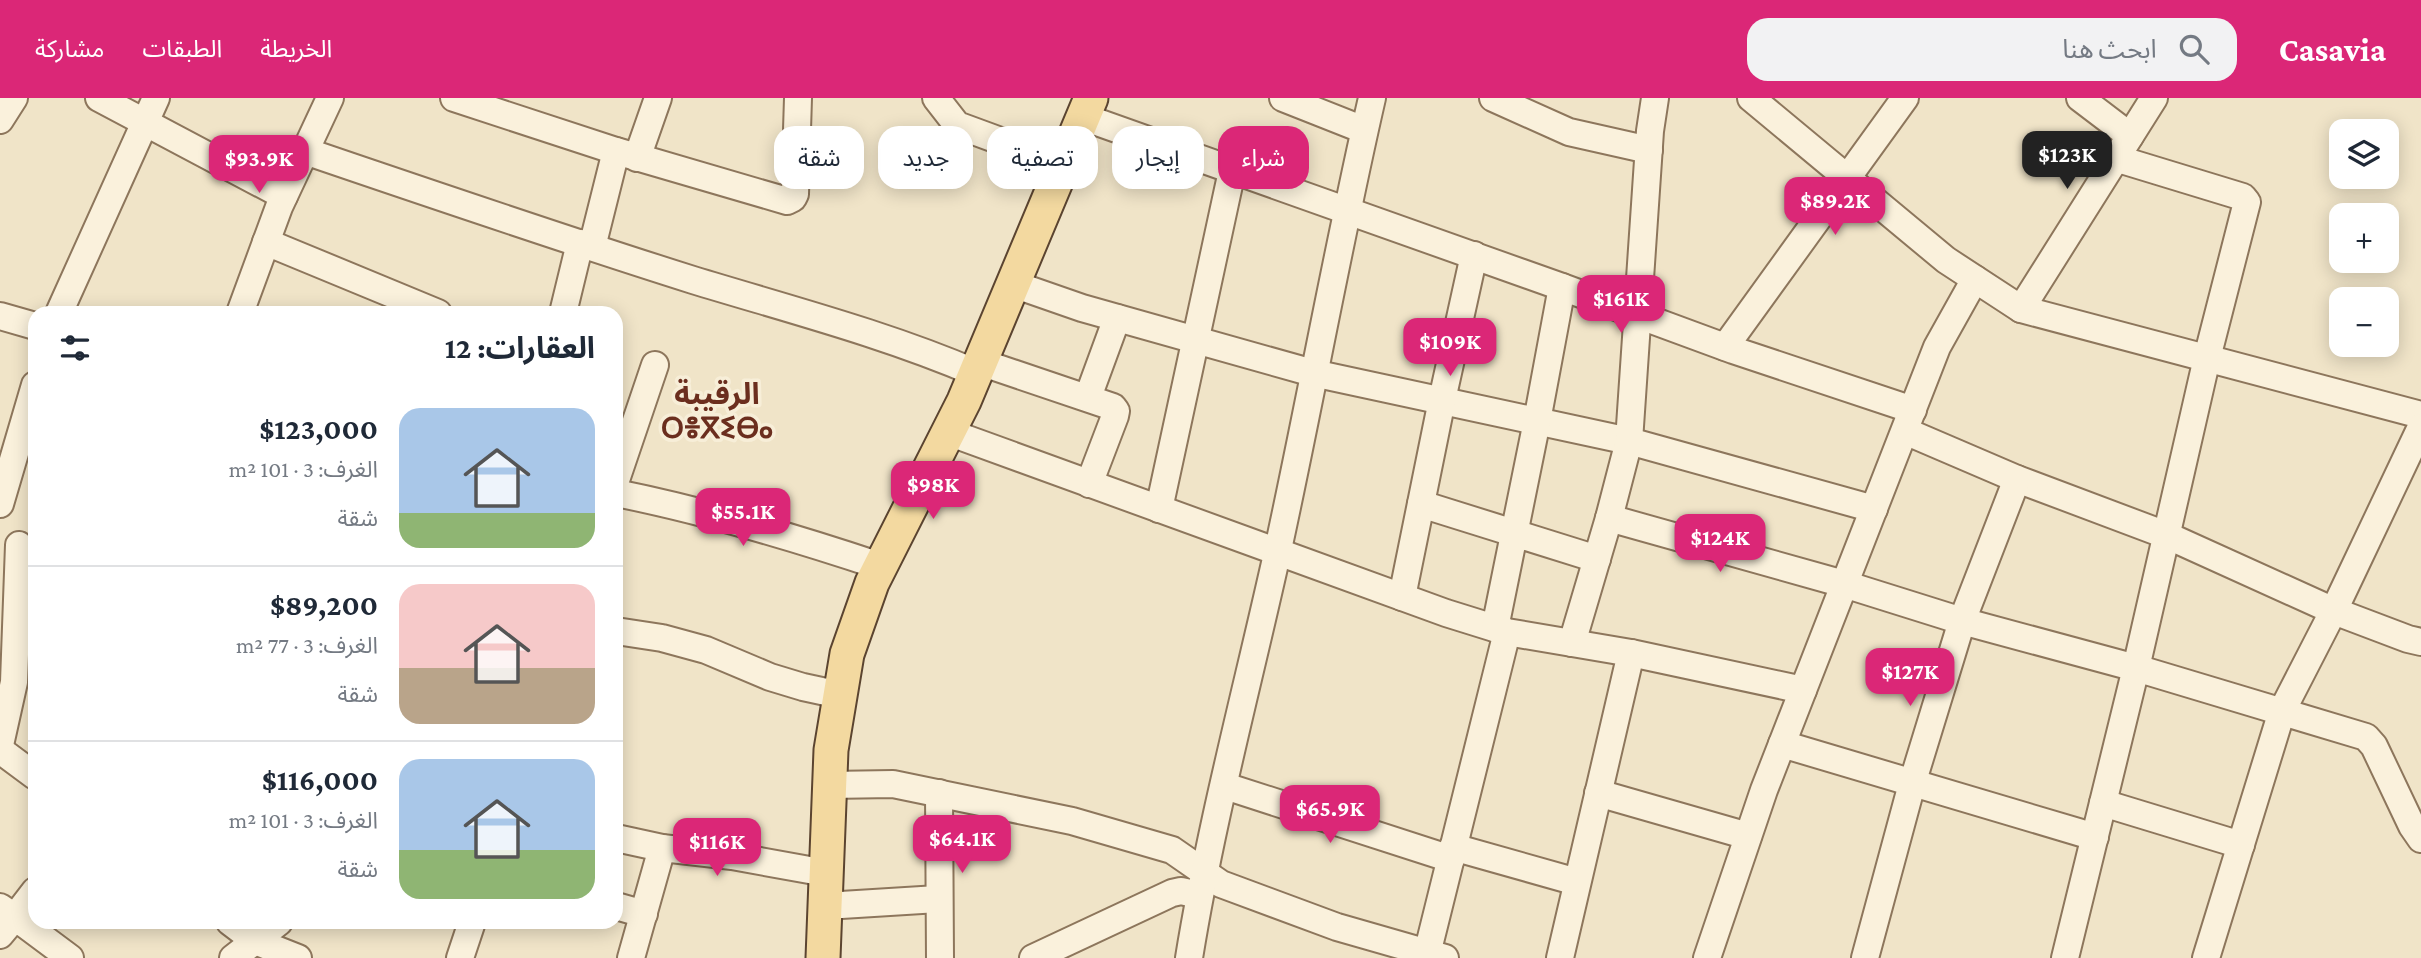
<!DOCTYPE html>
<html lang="ar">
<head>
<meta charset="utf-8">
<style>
  :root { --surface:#fff; --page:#f2f2f3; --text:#1f2937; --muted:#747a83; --line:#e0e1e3; --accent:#db2777 }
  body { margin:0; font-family:"Crimson Pro","Noto Sans Arabic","Noto Sans Tifinagh",serif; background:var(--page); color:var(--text); direction:rtl; height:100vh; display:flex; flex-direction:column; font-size:26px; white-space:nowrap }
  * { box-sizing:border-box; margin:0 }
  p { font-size:23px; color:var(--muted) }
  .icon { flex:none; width:38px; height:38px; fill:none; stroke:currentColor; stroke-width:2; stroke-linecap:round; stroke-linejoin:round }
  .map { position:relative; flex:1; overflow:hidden; direction:ltr }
  .sheet { position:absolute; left:28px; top:208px; width:595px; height:623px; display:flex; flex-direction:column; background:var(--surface); border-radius:21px; box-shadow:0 4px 18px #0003; direction:rtl }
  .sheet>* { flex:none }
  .hud { position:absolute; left:644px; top:28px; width:665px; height:63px; direction:rtl; display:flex; gap:14px }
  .buttons { position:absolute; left:2329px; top:21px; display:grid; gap:14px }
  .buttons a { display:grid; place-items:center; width:70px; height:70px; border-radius:14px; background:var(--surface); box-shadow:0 4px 18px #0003; font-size:35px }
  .price { position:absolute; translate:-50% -60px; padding:0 16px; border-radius:14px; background:var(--accent); color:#fff; font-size:23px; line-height:46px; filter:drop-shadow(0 2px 4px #0008) }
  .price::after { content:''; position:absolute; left:50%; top:42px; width:21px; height:16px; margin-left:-10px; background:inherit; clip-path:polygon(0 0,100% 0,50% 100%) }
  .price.selected { background:#222; color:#fff }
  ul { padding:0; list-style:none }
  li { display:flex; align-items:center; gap:21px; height:175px; padding:0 28px }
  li+li { border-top:2px solid var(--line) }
  li span { display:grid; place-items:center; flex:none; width:196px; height:140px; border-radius:21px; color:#555 }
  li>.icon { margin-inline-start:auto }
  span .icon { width:84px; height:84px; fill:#fffc; stroke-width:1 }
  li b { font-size:30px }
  h2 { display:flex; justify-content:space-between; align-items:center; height:84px; padding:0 28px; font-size:30px }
  .chip { padding:0 24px; border-radius:21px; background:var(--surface); box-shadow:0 4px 18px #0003; font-size:24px; line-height:63px }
  .chip.selected { background:var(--accent); color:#fff }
  header { display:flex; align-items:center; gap:42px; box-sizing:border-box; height:98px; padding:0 35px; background:var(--accent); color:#fff }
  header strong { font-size:33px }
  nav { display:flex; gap:38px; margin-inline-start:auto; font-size:24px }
  .search { width:490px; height:63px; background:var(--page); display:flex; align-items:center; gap:18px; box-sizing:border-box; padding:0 24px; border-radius:21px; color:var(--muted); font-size:26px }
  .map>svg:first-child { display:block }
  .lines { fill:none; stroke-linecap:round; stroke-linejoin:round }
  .minor-casing { stroke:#8d765c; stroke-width:30 }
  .major-casing { stroke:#5b4430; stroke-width:37 }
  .minor { stroke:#faf1dc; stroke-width:26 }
  .major { stroke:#f3d9a0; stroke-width:33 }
  .labels { text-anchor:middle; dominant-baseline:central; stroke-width:7; stroke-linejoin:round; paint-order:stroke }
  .district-label { font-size:30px; font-weight:bold; fill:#6b2e1e; stroke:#f7eed8 }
</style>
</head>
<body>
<header>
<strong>Casavia</strong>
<div class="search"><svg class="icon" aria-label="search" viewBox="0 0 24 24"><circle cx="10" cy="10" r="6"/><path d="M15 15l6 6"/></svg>ابحث هنا</div>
<nav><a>الخريطة</a><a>الطبقات</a><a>مشاركة</a></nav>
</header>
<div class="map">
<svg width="2421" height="860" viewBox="0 0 2421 860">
  <rect width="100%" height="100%" fill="#f0e4c8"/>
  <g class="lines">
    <defs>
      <g id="minor">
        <polyline points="99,0 284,98"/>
        <polyline points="454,0 616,53 787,103 793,100 795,96 798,0"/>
        <polyline points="936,0 957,27 1063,66"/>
        <polyline points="1283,0 1364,32"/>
        <polyline points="1493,0 1569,34 1649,52"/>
        <polyline points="1751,0 1946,162 2021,211 2421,317"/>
        <polyline points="2080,0 2130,38"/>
        <polyline points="1083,19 1562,189 1733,252 1913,312"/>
        <polyline points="0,22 14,0"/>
        <path d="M305,53C434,97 563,141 693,182C788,211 885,236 976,275"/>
        <polyline points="637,60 658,0"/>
        <polyline points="266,144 438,215"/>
        <polyline points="592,149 616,53"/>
        <polyline points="1013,186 1082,210 1313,275 1629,343 1874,411"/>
        <polyline points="2021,211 2154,0"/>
        <polyline points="59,215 156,0"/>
        <polyline points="240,215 279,109 330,0"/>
        <polyline points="563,215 580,145"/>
        <polyline points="0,218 35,228"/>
        <polyline points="1725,249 1905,0"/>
        <polyline points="980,264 1113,309 1116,313 1115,318 1089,386"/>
        <polyline points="1088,299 1117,220"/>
        <polyline points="1905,333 2017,381 2166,437 2334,513 2408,541 2421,544"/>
        <polyline points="948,334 1446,515 1507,534 1631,555 1803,592"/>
        <polyline points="616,382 655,267"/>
        <path d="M616,395C706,413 793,439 880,468"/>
        <polyline points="0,406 35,287"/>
        <polyline points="1421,406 1597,461"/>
        <polyline points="1159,411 1232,73"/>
        <polyline points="1609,420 1844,486 1962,523 2136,570 2366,639 2374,648 2412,728 2421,741"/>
        <polyline points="1402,499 1442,302 1474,157"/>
        <polyline points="1495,530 1537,323 1562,189"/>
        <polyline points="616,533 662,540 706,552 770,579 803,589 840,597"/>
        <polyline points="1572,545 1609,420 1629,343 1650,33 1655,0"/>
        <polyline points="1782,646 2095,739"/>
        <polyline points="0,647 14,584 19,447"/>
        <polyline points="0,652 35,678"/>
        <polyline points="829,687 893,686 1072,723 1172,752 1221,786 1337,829 1445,860"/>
        <polyline points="1225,688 1451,761"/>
        <polyline points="939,695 940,860"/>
        <polyline points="1598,695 1748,738"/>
        <polyline points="2103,705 2241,747"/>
        <polyline points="616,740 662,750 732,758 826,775"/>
        <polyline points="1453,749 1577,784"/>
        <polyline points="616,808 644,816"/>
        <polyline points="825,808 938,801"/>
        <polyline points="0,809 15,819 35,793"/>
        <polyline points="230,824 255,843 298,860"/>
        <polyline points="0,837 15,819 70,860"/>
        <polyline points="233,860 279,824"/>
        <polyline points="460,860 472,824"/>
        <polyline points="631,860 662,750"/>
        <polyline points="1033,860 1172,795 1181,793 1199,797"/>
        <path d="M1189,860C1211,724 1247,591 1277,456C1310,305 1337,152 1372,0"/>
        <polyline points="1426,860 1507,534"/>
        <polyline points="1560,860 1631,555"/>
        <polyline points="1707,860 1764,692 1937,249 1975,181"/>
        <polyline points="1865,860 1912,686 1962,523 2017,381"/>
        <polyline points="2065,860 2136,570 2207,260 2247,104 2243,99 2115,60"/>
        <polyline points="2206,860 2282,613 2337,506 2421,329"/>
      </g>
      <polyline id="major" points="823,860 831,652 847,556 872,485 964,303 1091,0"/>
    </defs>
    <use href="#minor" class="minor-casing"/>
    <use href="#major" class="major-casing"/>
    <use href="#minor" class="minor"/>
    <use href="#major" class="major"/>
  </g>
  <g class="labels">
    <g class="district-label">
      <text x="717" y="295">الرقيبة<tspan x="717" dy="34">ⵔⴻⴳⵉⴱⴰ</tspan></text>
    </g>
  </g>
</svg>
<div class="buttons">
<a><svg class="icon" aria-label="layers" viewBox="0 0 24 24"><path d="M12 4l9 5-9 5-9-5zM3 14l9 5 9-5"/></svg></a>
<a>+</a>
<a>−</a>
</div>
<b class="price selected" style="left:2067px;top:93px">$123K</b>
<b class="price" style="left:259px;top:97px">$93.9K</b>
<b class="price" style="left:1835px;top:139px">$89.2K</b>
<b class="price" style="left:1621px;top:237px">$161K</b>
<b class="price" style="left:1450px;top:280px">$109K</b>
<b class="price" style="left:933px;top:423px">$98K</b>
<b class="price" style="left:743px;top:450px">$55.1K</b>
<b class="price" style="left:1720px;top:476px">$124K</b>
<b class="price" style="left:1910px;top:610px">$127K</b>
<b class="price" style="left:1330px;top:747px">$65.9K</b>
<b class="price" style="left:962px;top:777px">$64.1K</b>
<b class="price" style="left:717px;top:780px">$116K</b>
<div class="hud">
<a class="chip selected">شراء</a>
<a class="chip">إيجار</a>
<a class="chip">تصفية</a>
<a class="chip">جديد</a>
<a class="chip">شقة</a>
</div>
<section class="sheet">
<h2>العقارات: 12<svg class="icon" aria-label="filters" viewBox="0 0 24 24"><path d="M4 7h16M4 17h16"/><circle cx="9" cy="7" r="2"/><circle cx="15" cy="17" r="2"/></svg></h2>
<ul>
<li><span style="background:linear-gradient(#a9c7e8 75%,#8fb573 0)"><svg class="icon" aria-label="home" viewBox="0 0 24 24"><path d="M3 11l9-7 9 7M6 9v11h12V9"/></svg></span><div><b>$123,000</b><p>الغرف: 3 · 101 m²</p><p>شقة</p></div></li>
<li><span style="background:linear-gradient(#f6c9c9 60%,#b9a48a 0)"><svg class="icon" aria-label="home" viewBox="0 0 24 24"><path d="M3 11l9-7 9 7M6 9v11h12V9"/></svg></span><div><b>$89,200</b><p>الغرف: 3 · 77 m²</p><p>شقة</p></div></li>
<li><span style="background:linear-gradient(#a9c7e8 65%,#8fb573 0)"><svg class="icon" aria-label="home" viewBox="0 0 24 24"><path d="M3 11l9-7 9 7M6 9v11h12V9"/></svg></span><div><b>$116,000</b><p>الغرف: 3 · 101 m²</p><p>شقة</p></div></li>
</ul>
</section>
</div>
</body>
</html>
